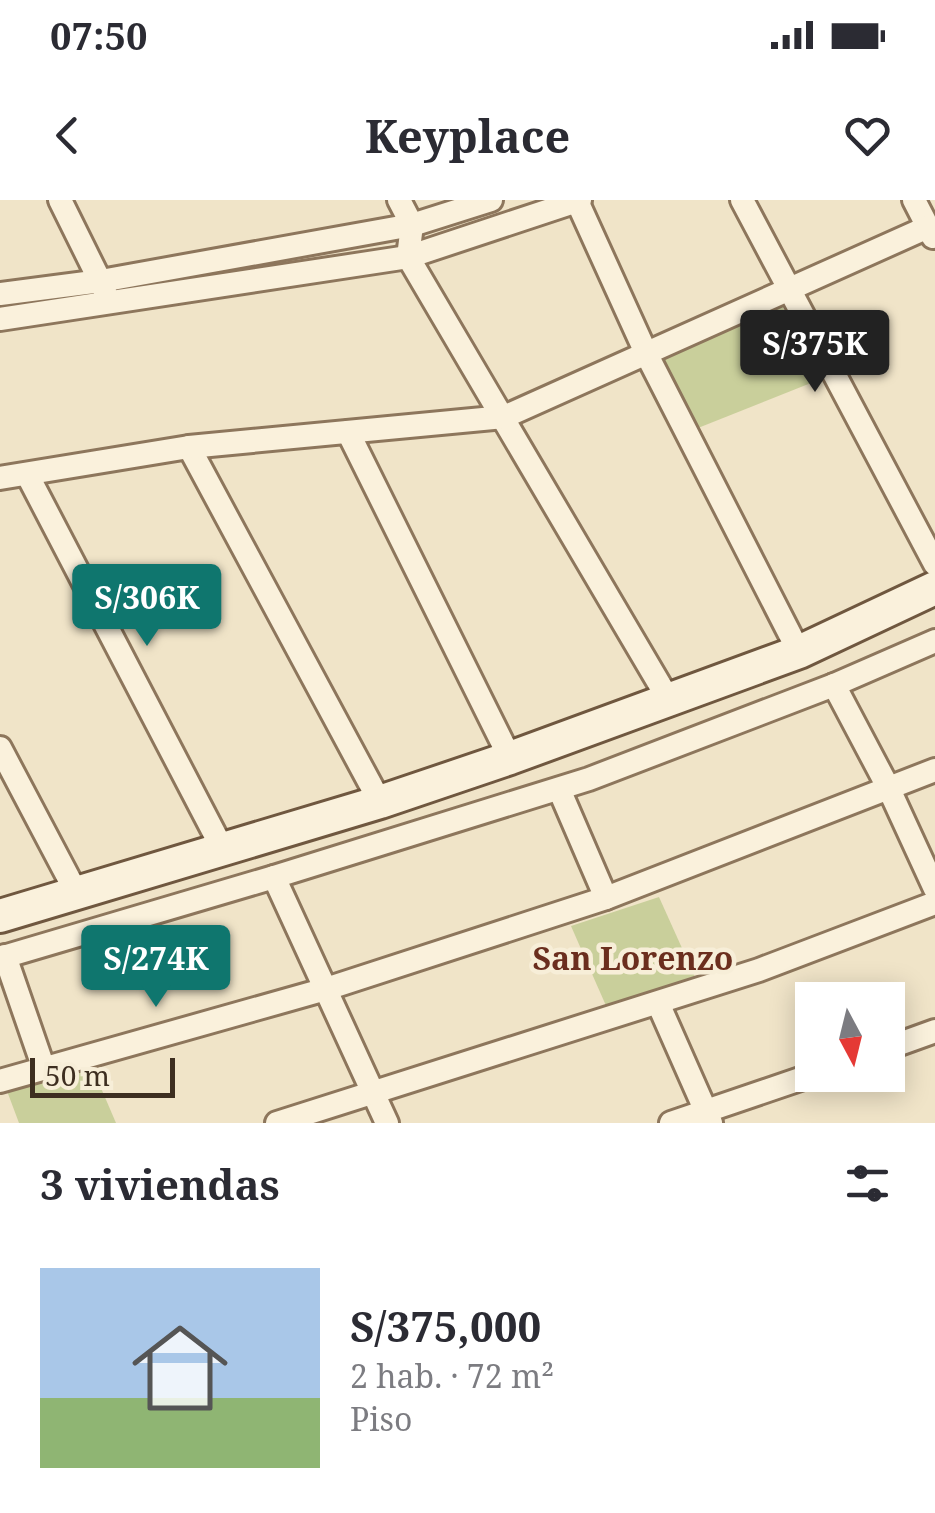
<!DOCTYPE html>
<html lang="es">
<head>
<meta charset="utf-8">
<style>
  :root { --surface:#fff; --page:#f7f7f7; --text:#2b2b33; --muted:#7c7c81; --line:#e1e1e2; --accent:#0f766e }
  body { margin:0; font-family:"Noto Serif",serif; background:var(--page); color:var(--text); height:100vh; display:flex; flex-direction:column; font-size:38px; white-space:nowrap }
  * { box-sizing:border-box; margin:0 }
  p { font-size:32px; color:var(--muted) }
  .icon { flex:none; width:55px; height:55px; fill:none; stroke:currentColor; stroke-width:2; stroke-linecap:round; stroke-linejoin:round }
  .map { position:relative; height:923px; overflow:hidden }
  .side { display:flex; flex-direction:column; background:var(--surface); flex:1 }
  .side>* { flex:none }
  .needle { width:65px; rotate:173deg }
  .fabs { position:absolute; left:795px; top:782px; display:grid; gap:20px }
  .fabs a { display:grid; place-items:center; width:110px; height:110px; border-radius:0px; background:var(--surface); box-shadow:0 5px 25px #0003; font-size:50px }
  .scale { position:absolute; left:30px; bottom:25px; width:145px; box-sizing:border-box; padding-left:10px; border:5px solid #3d2e20; border-top:0; font-size:28px; line-height:35px; white-space:nowrap; color:#3d2e20; -webkit-text-stroke:8px #f7eed8; paint-order:stroke }
  .price { position:absolute; translate:-50% -85px; padding:0 22px; border-radius:10px; background:var(--accent); color:#fff; font-size:32px; line-height:65px; filter:drop-shadow(0 2px 5px #0008) }
  .price::after { content:''; position:absolute; left:50%; top:60px; width:30px; height:22px; margin-left:-15px; background:inherit; clip-path:polygon(0 0,100% 0,50% 100%) }
  .price.active { background:#222; color:#fff }
  ul { padding:0; list-style:none }
  li { display:flex; align-items:center; gap:30px; height:250px; padding:0 40px }
  li+li { border-top:2px solid var(--line) }
  li span { display:grid; place-items:center; flex:none; width:280px; height:200px; border-radius:0px; color:#555 }
  li>.icon { margin-inline-start:auto }
  span .icon { width:120px; height:120px; fill:#fffc; stroke-width:1 }
  li b { font-size:42px }
  h2 { display:flex; justify-content:space-between; align-items:center; height:120px; padding:0 40px; font-size:42px }
  .status { display:flex; justify-content:space-between; align-items:center; height:70px; padding:0 50px; background:var(--surface); direction:ltr }
  .status svg { height:28px; fill:currentColor }
  header { display:flex; justify-content:space-between; align-items:center; height:130px; padding:0 40px; background:var(--surface); font-size:45px; font-weight:700 }
  .map>svg:first-child { display:block }
  .green { fill:#c9cf9b }
  .lines { fill:none; stroke-linecap:round; stroke-linejoin:round }
  .street-casing { stroke:#8d765c; stroke-width:28 }
  .secondary-casing { stroke:#6f573f; stroke-width:38 }
  .street { stroke:#faf1dc; stroke-width:22 }
  .secondary { stroke:#faf1dc; stroke-width:32 }
  .labels { text-anchor:middle; dominant-baseline:central; stroke-width:9; stroke-linejoin:round; paint-order:stroke }
  .neighbourhood-label { font-size:32px; font-weight:bold; fill:#6b2e1e; stroke:#f7eed8 }
</style>
</head>
<body>
<div class="status"><b>07:50</b><svg viewBox="0 0 49 12"><path d="M0 12V9h3v3zM5 12V6h3v6zM10 12V3h3v9zM15 12V0h3v12zM26 1h20v11H26zM47 4h2v5h-2z"/></svg></div>
<header><svg class="icon" aria-label="back" viewBox="0 0 24 24"><path d="M15 5l-7 7 7 7"/></svg>Keyplace<svg class="icon" aria-label="heart" viewBox="0 0 24 24"><path d="M12 20l-8-8c-3-5 5-10 8-4 3-6 11-1 8 4z"/></svg></header>
<div class="map">
<svg width="935" height="923" viewBox="0 0 935 923">
  <rect width="100%" height="100%" fill="#f0e4c8"/>
  <g class="green">
    <polygon points="782,106 821,179 698,228 663,158"/>
    <polygon points="659,697 695,777 607,808 571,726"/>
    <polygon points="92,867 116,923 19,923 7,891"/>
  </g>
  <g class="lines">
    <defs>
      <g id="street">
        <polyline points="60,0 105,91"/>
        <polyline points="399,0 412,25 408,57 670,502"/>
        <polyline points="742,0 935,364"/>
        <polyline points="914,0 933,37"/>
        <polyline points="577,1 646,153 799,452"/>
        <polyline points="0,94 101,81 412,25 491,0"/>
        <polyline points="0,119 408,57 580,0"/>
        <polyline points="348,232 510,558"/>
        <polyline points="189,247 380,602"/>
        <polyline points="27,274 222,648"/>
        <polyline points="0,278 189,247 504,217 928,27"/>
        <polyline points="834,485 889,589 935,689"/>
        <polyline points="0,548 76,692"/>
        <polyline points="559,589 606,698"/>
        <polyline points="274,677 387,923"/>
        <polyline points="5,756 44,869"/>
        <polyline points="0,758 274,677 589,579 834,485 935,441"/>
        <polyline points="658,803 711,923"/>
        <polyline points="888,848 935,831"/>
        <polyline points="0,881 326,789 606,698 935,570"/>
        <polyline points="277,923 759,770 935,703"/>
        <polyline points="671,923 812,875"/>
      </g>
      <polyline id="secondary" points="0,716 380,602 510,558 799,452 935,388"/>
    </defs>
    <use href="#street" class="street-casing"/>
    <use href="#secondary" class="secondary-casing"/>
    <use href="#street" class="street"/>
    <use href="#secondary" class="secondary"/>
  </g>
  <g class="labels">
    <g class="neighbourhood-label">
      <text x="633" y="757">San Lorenzo</text>
    </g>
  </g>
</svg>
<div class="fabs">
<a><svg class="needle" viewBox="-14 -14 28 28"><path d="M0-13l5 13h-10z" fill="#e53935"/><path d="M0 13l5-13h-10z" fill="#7c7c81"/></svg></a>
</div>
<div class="scale">50 m</div>
<b class="price active" style="left:815px;top:195px">S/375K</b>
<b class="price" style="left:147px;top:449px">S/306K</b>
<b class="price" style="left:156px;top:810px">S/274K</b>
</div>
<section class="side">
<h2>3 viviendas<svg class="icon" aria-label="filters" viewBox="0 0 24 24"><path d="M4 7h16M4 17h16"/><circle cx="9" cy="7" r="2"/><circle cx="15" cy="17" r="2"/></svg></h2>
<ul>
<li><span style="background:linear-gradient(#a9c7e8 65%,#8fb573 0)"><svg class="icon" aria-label="home" viewBox="0 0 24 24"><path d="M3 11l9-7 9 7M6 9v11h12V9"/></svg></span><div><b>S/375,000</b><p>2 hab. · 72 m²</p><p>Piso</p></div></li>
</ul>
</section>
</body>
</html>
